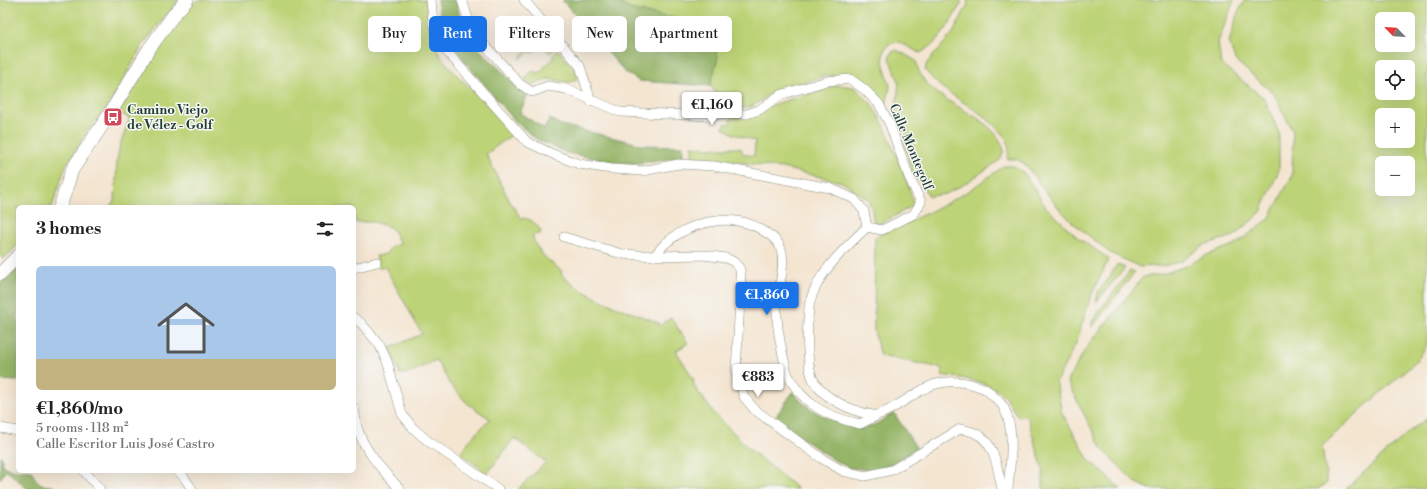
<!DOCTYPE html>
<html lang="en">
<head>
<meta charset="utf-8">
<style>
  :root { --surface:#fff; --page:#f2f2f2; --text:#202124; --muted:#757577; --accent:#1a73e8 }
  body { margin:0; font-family:"Libre Bodoni",serif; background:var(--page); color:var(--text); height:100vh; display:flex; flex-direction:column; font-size:15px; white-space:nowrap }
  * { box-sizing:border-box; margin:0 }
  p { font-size:13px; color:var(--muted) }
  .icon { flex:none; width:22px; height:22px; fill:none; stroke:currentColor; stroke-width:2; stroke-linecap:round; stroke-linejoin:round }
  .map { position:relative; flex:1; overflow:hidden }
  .sheet { position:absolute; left:16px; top:205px; width:340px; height:268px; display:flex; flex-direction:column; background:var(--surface); border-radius:6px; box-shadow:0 4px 16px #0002 }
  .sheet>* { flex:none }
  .hud { position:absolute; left:368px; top:16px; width:380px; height:36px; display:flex; gap:8px }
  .needle { width:26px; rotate:295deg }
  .controls { position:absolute; left:1375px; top:12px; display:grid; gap:8px }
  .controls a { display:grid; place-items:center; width:40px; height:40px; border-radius:6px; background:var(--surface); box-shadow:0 4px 16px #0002; font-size:20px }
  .price { position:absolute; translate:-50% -34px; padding:0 9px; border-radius:4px; background:#fff; color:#222; font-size:13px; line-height:26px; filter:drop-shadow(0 1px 2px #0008) }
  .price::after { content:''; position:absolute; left:50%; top:24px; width:12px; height:9px; margin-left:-6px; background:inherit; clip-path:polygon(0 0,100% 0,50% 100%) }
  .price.current { background:var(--accent); color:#fff }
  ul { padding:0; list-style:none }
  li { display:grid; align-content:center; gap:8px; height:212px; padding:0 20px }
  li span { display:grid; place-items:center; height:124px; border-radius:6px; color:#555 }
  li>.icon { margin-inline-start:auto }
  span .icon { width:72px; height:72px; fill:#fffc; stroke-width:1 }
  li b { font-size:17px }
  h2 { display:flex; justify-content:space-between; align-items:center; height:48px; padding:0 20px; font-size:17px }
  .pill { padding:0 14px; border-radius:6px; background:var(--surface); box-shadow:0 4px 16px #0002; font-size:14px; line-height:36px }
  .pill.current { background:var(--accent); color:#fff }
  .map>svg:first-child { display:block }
  .green { fill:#bdd377; stroke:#6e8856; fill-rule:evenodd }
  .forest { fill:#96b568; stroke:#5a794e }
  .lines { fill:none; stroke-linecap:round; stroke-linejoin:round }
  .street-casing { stroke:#8a9182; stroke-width:10 }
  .secondary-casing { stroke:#8a9182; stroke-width:14 }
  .street { stroke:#fff; stroke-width:9 }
  .secondary { stroke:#fff; stroke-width:13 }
  .labels { text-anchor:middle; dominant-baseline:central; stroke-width:3; stroke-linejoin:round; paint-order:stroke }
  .poi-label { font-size:13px; font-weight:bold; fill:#1f3d34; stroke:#f6f6f2; text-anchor:start }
  .street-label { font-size:13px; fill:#1f3d34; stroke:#f6f6f2 }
</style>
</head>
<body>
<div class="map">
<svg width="1427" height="489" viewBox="0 0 1427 489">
  <rect width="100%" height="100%" fill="#f6f6f2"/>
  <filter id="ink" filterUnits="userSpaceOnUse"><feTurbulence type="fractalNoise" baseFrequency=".025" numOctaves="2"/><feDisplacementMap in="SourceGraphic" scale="8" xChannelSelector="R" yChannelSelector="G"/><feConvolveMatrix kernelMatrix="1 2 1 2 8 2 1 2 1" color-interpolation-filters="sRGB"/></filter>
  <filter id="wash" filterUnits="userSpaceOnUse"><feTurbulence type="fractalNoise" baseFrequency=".012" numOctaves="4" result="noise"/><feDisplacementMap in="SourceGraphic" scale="16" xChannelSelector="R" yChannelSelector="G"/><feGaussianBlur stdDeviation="0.9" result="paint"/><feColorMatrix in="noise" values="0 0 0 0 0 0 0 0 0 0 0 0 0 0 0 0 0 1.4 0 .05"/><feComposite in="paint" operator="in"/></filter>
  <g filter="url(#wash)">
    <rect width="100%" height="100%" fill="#f4e5d1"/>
    <g class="green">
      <polygon points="0,0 179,0 144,43 111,101 86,134 66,165 52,207 18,207 18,245 3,259 0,255"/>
      <path d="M198,0H426C428,17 429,32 436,47C444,66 465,82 478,95C491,107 501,121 513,134L486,154L510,202L521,218C531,218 535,223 541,231L540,234L533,235C532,248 552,264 562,271L561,274C580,296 632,312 659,323L658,324L659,326L671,318L688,343L676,351L693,378L694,386L716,416L734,433L748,448L798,489H518L546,462L514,438L487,474L461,453L469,441L490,419L467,403L450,384L436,360L410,373L400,374L390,348L422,334L385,267L379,268L376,256L386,254L391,247L400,244L392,228L374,222H354V207H109L115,200L117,160L120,145L130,118L118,113C134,86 150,60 168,34C176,22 185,8 198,0Z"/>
      <path d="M614,0H961V4C950,22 940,44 920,53L899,42L889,44L884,50L883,62L890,86L886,106L867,84L850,75L825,76L777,91L766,97L751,107L723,110L720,97L710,86L718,57L666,17L630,9Z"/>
      <path d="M967,0H1234L1218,42L1221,64L1264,98L1279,133V170L1261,212L1234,236L1204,245L1182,261L1163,266L1140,267L1110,253L1072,222L1056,205L1025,164L1016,159H1007C1009,152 1010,146 1006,138C1004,134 999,130 996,127C975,105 943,95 925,70L927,63L953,33L968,4Z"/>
      <path d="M1245,0H1427V345L1416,362L1364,407L1322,446L1327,483L1318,489H1150L1135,482L1102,449L1067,381L1087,347L1143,277L1163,274L1186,266L1207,255L1236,244L1269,219L1292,176L1293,132L1274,94L1235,60L1229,42L1238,12ZM1382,19H1408V45H1382ZM1382,67H1408V93H1382ZM1382,115H1408V141H1382ZM1382,163H1408V189H1382Z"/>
      <polygon points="538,26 556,48 550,53 541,45 532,53 530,51 520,59"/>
      <path d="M558,50L576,71L577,79C568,86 559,79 548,79C543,80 538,84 533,84C529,84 527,81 525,78L533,71L537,73L542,71L544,67L554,58L552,56Z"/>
      <path d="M897,50L916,61C923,106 992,108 1004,150L1000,160L966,183L946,194L929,196L911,170L905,144L895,120L899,82L889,58L892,52Z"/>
      <polygon points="838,85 854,87 870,102 884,125 907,182 914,205 882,223 874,223 872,210 868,199 842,182 782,168 692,156 692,146 711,148 741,148 743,154 754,156 755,141 734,134 723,128 725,123 729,124 732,117"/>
      <path d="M1004,166H1014L1024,173L1045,206L1077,237L1109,259L1091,296L1076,343L1056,382L1062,413L1089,460L1121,489H1043V470L1027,416L1018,417C1014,411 1010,404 1006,398C990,380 963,379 942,375V368L880,356L874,331L875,237L938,208L970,190Z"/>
      <polygon points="1117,264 1125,268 1096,302 1098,292 1109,278"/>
      <polygon points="1130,271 1135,272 1092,327 1092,321"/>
      <polygon points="1427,419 1427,489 1346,489 1412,429"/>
    </g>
    <g class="forest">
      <polygon points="437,0 456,0 460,18 474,44 527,96 520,113 544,129 550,119 561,125 643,145 683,146 683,157 640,163 618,163 567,153 536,139 516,122 466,63 444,32"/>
      <polygon points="562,0 614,0 630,9 666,17 707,22 718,57 710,86 639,81 625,72"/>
      <polygon points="18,266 18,381 0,380 0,283"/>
      <path d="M793,392C799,400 806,406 814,411C822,416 851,429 860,429C872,428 884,419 894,413L917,449L883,468L874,470L850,468L834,460L774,419Z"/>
      <path d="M0,456L2,457V465L11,470L32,471C34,481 43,487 53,486L56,489H28L6,470L0,479Z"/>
    </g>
  </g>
  <g filter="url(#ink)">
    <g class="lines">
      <defs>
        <g id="street">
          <path d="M431,0L433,22L440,44L527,142L555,155L579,164L612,169L643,171L678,164L714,166L830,188L854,199L864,211L867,227C850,243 833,259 820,279C816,286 810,299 809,307C807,324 806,364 813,379C821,398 854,412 873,415C884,417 913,394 924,389C938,381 956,380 971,384C975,386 981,386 985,389C988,390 990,393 992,395C996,399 1002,403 1004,408C1016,432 1010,464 1008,489"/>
          <polyline points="462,0 472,31 520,84 532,92 548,86 566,89 620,112 712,116 725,113 747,114 759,110 780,95 827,81 850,79 864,89 879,104 890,125 909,177 921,202 914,214 882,230 867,227"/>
          <polyline points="524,0 580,66 591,101"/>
          <path d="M564,237L622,254L654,256L704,255L726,258L734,262L740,269L741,283L736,371L744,397L755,410L821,458L843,471L865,476L892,470L960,429C965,430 971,431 975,433C995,441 998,471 1002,489"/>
          <path d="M654,256C658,252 662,246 666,243C691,221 733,212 762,230C770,235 778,240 781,249C786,263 778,290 777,306C776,321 779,337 782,351C784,359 785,368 788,375C803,405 828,417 860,424L876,416"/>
          <polyline points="354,268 377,262"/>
          <polyline points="354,318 361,323 379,344 387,361 402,414 413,428 428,441 498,489"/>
          <path d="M354,408C355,414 356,421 357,427C364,451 383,471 400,489"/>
          <polyline points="0,428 18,431"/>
          <polyline points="84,471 100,489"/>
          <polyline points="177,471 183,476 192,489"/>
        </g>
        <g id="secondary">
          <polyline points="60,207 72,170 109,115 149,49 175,13 187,0"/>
          <polyline points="0,274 18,256"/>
        </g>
      </defs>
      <use href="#street" class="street-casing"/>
      <use href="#secondary" class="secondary-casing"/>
      <use href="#street" class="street"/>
      <use href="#secondary" class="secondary"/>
    </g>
  </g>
  <defs>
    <symbol id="bus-square" viewBox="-11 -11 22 22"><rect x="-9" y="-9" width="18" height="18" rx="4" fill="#d1495b" stroke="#f6f6f2"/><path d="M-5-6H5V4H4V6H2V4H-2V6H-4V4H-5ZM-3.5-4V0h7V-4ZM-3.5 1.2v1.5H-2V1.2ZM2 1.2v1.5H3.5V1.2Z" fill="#fff"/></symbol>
  </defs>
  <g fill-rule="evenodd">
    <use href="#bus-square" x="102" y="106" width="22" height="22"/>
  </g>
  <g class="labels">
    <g class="poi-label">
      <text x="127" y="110">Camino Viejo<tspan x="127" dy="15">de Vélez - Golf</tspan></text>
    </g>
    <g class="street-label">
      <text transform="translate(911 147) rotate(67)">Calle Montegolf</text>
    </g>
  </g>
</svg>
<div class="controls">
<a><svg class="needle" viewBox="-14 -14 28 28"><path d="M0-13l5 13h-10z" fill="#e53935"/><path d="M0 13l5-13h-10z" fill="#757577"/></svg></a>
<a><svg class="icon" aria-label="locate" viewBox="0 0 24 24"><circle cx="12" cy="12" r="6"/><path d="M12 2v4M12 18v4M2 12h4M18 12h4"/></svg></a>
<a>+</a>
<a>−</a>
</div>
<b class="price" style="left:712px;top:126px">€1,160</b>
<b class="price current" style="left:767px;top:316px">€1,860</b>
<b class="price" style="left:758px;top:398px">€883</b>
<div class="hud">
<a class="pill">Buy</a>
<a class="pill current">Rent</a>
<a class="pill">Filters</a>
<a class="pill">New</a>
<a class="pill">Apartment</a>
</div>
<section class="sheet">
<h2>3 homes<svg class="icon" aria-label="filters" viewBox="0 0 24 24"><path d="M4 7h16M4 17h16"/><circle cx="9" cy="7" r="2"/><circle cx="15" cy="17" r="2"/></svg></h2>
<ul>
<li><span style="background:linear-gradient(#a9c7e8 75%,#c2b280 0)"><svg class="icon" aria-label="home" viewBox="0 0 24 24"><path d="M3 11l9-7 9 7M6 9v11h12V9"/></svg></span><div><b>€1,860/mo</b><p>5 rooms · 118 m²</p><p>Calle Escritor Luis José Castro</p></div></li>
</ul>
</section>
</div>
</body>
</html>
